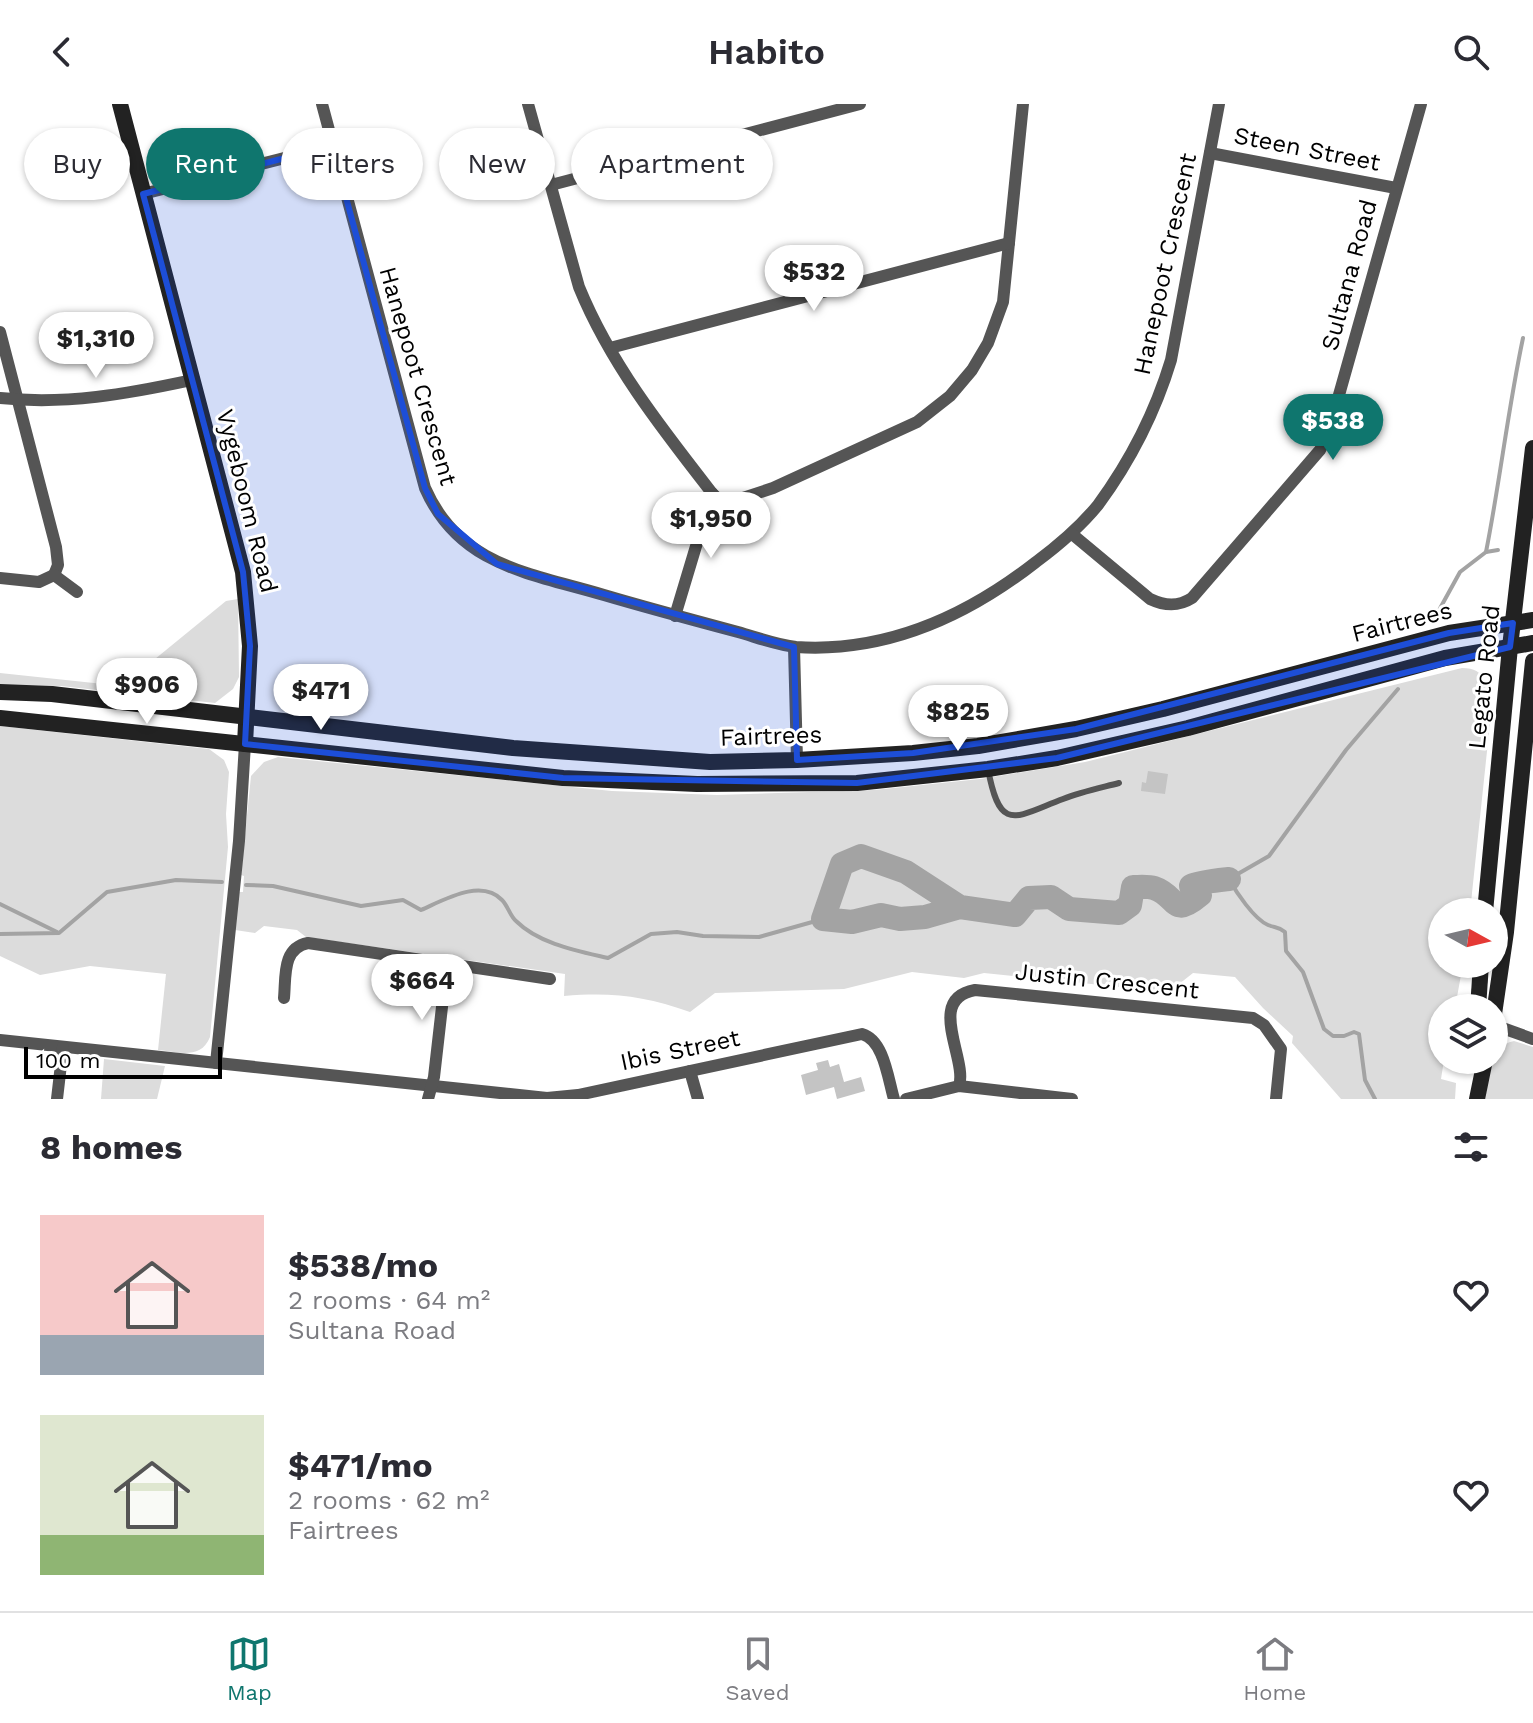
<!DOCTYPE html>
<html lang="en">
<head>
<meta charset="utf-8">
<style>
  :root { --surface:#fff; --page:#f2f2f3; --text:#2b2b33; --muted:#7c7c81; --line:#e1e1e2; --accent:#0f766e }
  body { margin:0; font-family:"Work Sans",sans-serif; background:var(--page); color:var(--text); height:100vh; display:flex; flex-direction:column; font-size:30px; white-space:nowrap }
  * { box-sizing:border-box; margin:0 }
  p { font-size:26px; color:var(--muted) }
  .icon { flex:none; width:44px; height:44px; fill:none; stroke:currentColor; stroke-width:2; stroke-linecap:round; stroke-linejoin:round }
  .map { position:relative; height:995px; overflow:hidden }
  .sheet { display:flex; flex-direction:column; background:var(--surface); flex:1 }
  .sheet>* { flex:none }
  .guide { position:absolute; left:24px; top:24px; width:800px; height:72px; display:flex; gap:16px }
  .needle { width:52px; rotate:98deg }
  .fabs { position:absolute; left:1428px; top:794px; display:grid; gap:16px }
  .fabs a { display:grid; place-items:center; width:80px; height:80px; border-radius:50%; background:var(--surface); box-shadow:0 2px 6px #0004; font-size:40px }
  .scale { position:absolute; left:24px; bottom:20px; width:198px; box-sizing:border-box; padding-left:8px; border:4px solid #000; border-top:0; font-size:22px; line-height:28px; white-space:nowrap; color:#000; -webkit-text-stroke:6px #fff; paint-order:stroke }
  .price { position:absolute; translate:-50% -68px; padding:0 18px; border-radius:28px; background:#fff; color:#222; font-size:26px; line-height:52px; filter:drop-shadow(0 2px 4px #0008) }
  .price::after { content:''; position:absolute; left:50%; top:48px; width:24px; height:18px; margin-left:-12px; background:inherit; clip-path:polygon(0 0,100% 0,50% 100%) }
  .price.on { background:var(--accent); color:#fff }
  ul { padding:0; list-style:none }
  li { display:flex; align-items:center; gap:24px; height:200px; padding:0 40px }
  li span { display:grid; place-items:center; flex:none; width:224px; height:160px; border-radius:0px; color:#555 }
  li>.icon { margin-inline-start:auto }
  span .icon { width:96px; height:96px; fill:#fffc; stroke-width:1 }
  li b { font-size:34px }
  h2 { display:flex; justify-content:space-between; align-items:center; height:96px; padding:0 40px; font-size:34px }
  .pill { padding:0 28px; border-radius:36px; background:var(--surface); box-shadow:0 2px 6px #0004; font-size:28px; line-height:72px }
  .pill.on { background:var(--accent); color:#fff }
  header { display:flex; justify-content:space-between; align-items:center; height:104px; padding:0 40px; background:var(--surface); font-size:36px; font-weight:600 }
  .tab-bar { display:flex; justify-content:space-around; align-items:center; height:112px; border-top:2px solid var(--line); background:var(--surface); font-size:22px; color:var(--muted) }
  .tab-bar a { display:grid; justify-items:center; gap:4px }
  .tab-bar .on { color:var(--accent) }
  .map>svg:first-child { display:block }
  .green { fill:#dcdcdc }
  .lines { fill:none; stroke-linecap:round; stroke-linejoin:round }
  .stream { stroke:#a3a3a3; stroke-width:4 }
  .river { stroke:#a3a3a3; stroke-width:24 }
  .building { fill:#c4c4c4 }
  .lane { stroke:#555; stroke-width:6 }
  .street { stroke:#555; stroke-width:12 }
  .secondary { stroke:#222; stroke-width:16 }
  .marked { fill:#1d4ed8; fill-opacity:0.2; stroke:#1d4ed8; stroke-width:6; stroke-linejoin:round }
  .labels { text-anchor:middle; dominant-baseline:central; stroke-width:6; stroke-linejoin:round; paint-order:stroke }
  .street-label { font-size:24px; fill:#000; stroke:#fff }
</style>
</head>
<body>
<header><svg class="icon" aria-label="back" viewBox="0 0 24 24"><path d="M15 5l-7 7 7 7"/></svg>Habito<svg class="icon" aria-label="search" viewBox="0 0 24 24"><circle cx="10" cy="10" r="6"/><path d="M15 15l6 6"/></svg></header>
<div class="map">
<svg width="1533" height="995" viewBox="0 0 1533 995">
  <rect width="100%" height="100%" fill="#fff"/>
  <g class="green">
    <polygon points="238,495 239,573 233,585 215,599 61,582 0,581 0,569 122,582 226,497"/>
    <path d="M1462,564C1487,564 1486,582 1492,600L1470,808H1442V860H1463L1455,904H1442V956H1444L1441,975L1456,979L1455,995H1341L1292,939L1293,932L1263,904L1235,873L1193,869L1169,888L984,869L964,874L912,868L844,885L715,889L690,908C644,892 613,888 564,892L565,870L306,833L297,826L264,822L255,829L235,826L239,788H243L244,772L241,771L251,672L264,658L278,653L612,687L717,691L874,686L980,675L1085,658Z"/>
    <path d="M0,622L209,645L224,656L229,668L226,710L228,743L210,933C201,956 178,948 158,946L166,870L90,862L40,871L0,852Z"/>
    <path d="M1514,937L1533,943V995H1485C1490,973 1488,942 1514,937Z"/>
    <polygon points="104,955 165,962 157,995 101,995"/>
  </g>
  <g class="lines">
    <g class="stream">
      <polyline points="1486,448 1498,446"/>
      <path d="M1438,508L1460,468L1486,448C1500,377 1508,305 1523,234"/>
      <path d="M246,781L273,782L361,802L403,796L421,806C444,796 481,774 502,796C508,802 510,812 516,817C539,840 578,847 608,854L651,830L677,828L703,832L759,833L823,815"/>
      <polyline points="0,800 57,828"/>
      <polyline points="0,830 59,829 107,788 176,776 222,778"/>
      <path d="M1375,995L1365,976L1359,930L1354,928L1344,932H1333L1324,925L1303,868L1286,847L1285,828C1278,822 1275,824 1268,821C1254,815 1236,788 1229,775L1269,752L1346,646L1398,585"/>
    </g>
    <path class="river" d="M960,803L925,813L900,815L881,811L852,818L823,815L842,760L861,752L906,768L960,803L1015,811L1029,794L1051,793L1069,805L1119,809L1130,801L1133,783C1139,783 1148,782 1154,784C1178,792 1172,815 1200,791L1191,782C1199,778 1220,776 1229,775"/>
  </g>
  <g class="building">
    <polygon points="1148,667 1168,670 1165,690 1141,687 1142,678 1146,679"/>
    <polygon points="828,956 830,963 839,960 844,978 861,973 865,987 837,995 834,983 806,991 801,971 818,966 816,959"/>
  </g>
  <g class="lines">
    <path class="lane" d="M988,665C1000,730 1015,713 1063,695C1081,688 1100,684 1119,679"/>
    <g class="street">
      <path d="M322,0L425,384C459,462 530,469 604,491C648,504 693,516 738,528C756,533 777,541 796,543C886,549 967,512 1036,458C1059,441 1080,423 1098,401C1131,356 1155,309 1171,256L1219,0"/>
      <path d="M528,0L579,183C610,259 662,325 712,389L720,397L740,395L773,384L917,318L950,292L972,266L988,239L1003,198L1023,0"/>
      <polyline points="1210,49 1396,84"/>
      <polyline points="551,81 860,0"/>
      <polyline points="143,90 332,42"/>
      <polyline points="0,228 56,443 58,461 54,471"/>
      <polyline points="610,244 1009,139"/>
      <path d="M0,294C66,301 127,290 192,276"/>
      <path d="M1072,430L1150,495C1165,502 1178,503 1192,494L1320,346L1328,330L1421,0"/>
      <polyline points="0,474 39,478 54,471 77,488"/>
      <polyline points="675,512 712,389"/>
      <polyline points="794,543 797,656"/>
      <path d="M284,894C286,872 282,844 308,839L550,875"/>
      <polyline points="1494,921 1533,935"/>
      <path d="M0,936L547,994L578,991L862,930C884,936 888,975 894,995"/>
      <polyline points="216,959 239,737 245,640"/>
      <polyline points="690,967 698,995"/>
      <path d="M959,982C968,955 925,895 975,886L1253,914L1264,921L1281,945L1276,995"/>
      <polyline points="57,995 63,943"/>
      <polyline points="428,995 434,973 447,859"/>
      <polyline points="906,995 959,982 1072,995"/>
    </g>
    <g class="secondary">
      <polyline points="120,0 243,468 250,542 245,640"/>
      <polyline points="0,588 52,590 513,644 710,658 797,656 913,649 978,642 1076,625 1163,605 1449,529 1533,516"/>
      <polyline points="0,614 563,674 697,680 857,679 988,665 1057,654 1188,624 1445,554 1533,539"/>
      <polyline points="1485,808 1510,543 1533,344"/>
      <polyline points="1478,904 1481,860"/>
      <polyline points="1494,910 1506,828 1533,557"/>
      <polyline points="1477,995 1485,956"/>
    </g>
  </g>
  <path class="marked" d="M332,42L425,384L438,410L497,460L794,543L797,656L913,649L1076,625L1449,529L1513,519L1510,543L1057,654L857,679L563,674L245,640L250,542L243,468L143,90Z"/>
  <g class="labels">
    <g class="street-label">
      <text transform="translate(1307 45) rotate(11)">Steen Street</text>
      <text transform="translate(1165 160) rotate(-78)">Hanepoot Crescent</text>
      <text transform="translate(1349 171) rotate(-75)">Sultana Road</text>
      <text transform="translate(418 272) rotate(74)">Hanepoot Crescent</text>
      <text transform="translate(247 397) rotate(76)">Vygeboom Road</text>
      <text transform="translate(1402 518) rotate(-14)">Fairtrees</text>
      <text transform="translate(1484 573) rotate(-84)">Legato Road</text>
      <text transform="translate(771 632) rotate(-2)">Fairtrees</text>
      <text transform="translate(1107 877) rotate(6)">Justin Crescent</text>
      <text transform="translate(680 946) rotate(-12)">Ibis Street</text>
    </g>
  </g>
</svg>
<div class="fabs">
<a><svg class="needle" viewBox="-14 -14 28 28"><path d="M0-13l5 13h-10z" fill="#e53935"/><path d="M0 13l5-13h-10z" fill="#7c7c81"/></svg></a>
<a><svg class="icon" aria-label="layers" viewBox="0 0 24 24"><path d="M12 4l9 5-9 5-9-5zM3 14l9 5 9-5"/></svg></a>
</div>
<div class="scale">100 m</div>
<b class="price" style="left:814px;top:209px">$532</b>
<b class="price" style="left:96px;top:276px">$1,310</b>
<b class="price on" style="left:1333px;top:358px">$538</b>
<b class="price" style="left:711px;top:456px">$1,950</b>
<b class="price" style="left:147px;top:622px">$906</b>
<b class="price" style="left:321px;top:628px">$471</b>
<b class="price" style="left:958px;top:649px">$825</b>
<b class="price" style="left:422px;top:918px">$664</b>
<div class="guide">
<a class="pill">Buy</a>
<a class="pill on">Rent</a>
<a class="pill">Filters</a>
<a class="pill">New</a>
<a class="pill">Apartment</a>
</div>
</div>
<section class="sheet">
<h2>8 homes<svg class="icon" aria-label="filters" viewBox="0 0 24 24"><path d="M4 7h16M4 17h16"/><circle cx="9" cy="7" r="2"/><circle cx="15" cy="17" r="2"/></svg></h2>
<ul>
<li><span style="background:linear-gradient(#f6c9c9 75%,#9aa5b1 0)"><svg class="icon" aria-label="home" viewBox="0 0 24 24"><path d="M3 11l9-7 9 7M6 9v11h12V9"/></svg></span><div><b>$538/mo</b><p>2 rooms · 64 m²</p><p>Sultana Road</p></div><svg class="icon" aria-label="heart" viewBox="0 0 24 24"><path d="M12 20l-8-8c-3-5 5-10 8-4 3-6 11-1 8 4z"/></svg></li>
<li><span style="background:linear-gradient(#dfe7d0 75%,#8fb573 0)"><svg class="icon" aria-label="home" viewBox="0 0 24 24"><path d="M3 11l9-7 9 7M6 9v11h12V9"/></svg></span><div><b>$471/mo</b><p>2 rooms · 62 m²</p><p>Fairtrees</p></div><svg class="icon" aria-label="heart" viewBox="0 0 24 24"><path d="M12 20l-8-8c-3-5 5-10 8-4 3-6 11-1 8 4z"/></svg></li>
</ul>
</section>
<nav class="tab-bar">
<a class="on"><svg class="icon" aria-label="map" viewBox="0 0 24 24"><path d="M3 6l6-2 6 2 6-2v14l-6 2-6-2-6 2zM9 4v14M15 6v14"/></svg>Map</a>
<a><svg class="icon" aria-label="saved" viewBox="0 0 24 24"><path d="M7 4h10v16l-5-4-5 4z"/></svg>Saved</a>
<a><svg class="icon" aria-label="home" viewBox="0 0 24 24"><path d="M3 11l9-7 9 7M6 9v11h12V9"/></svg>Home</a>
</nav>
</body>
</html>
